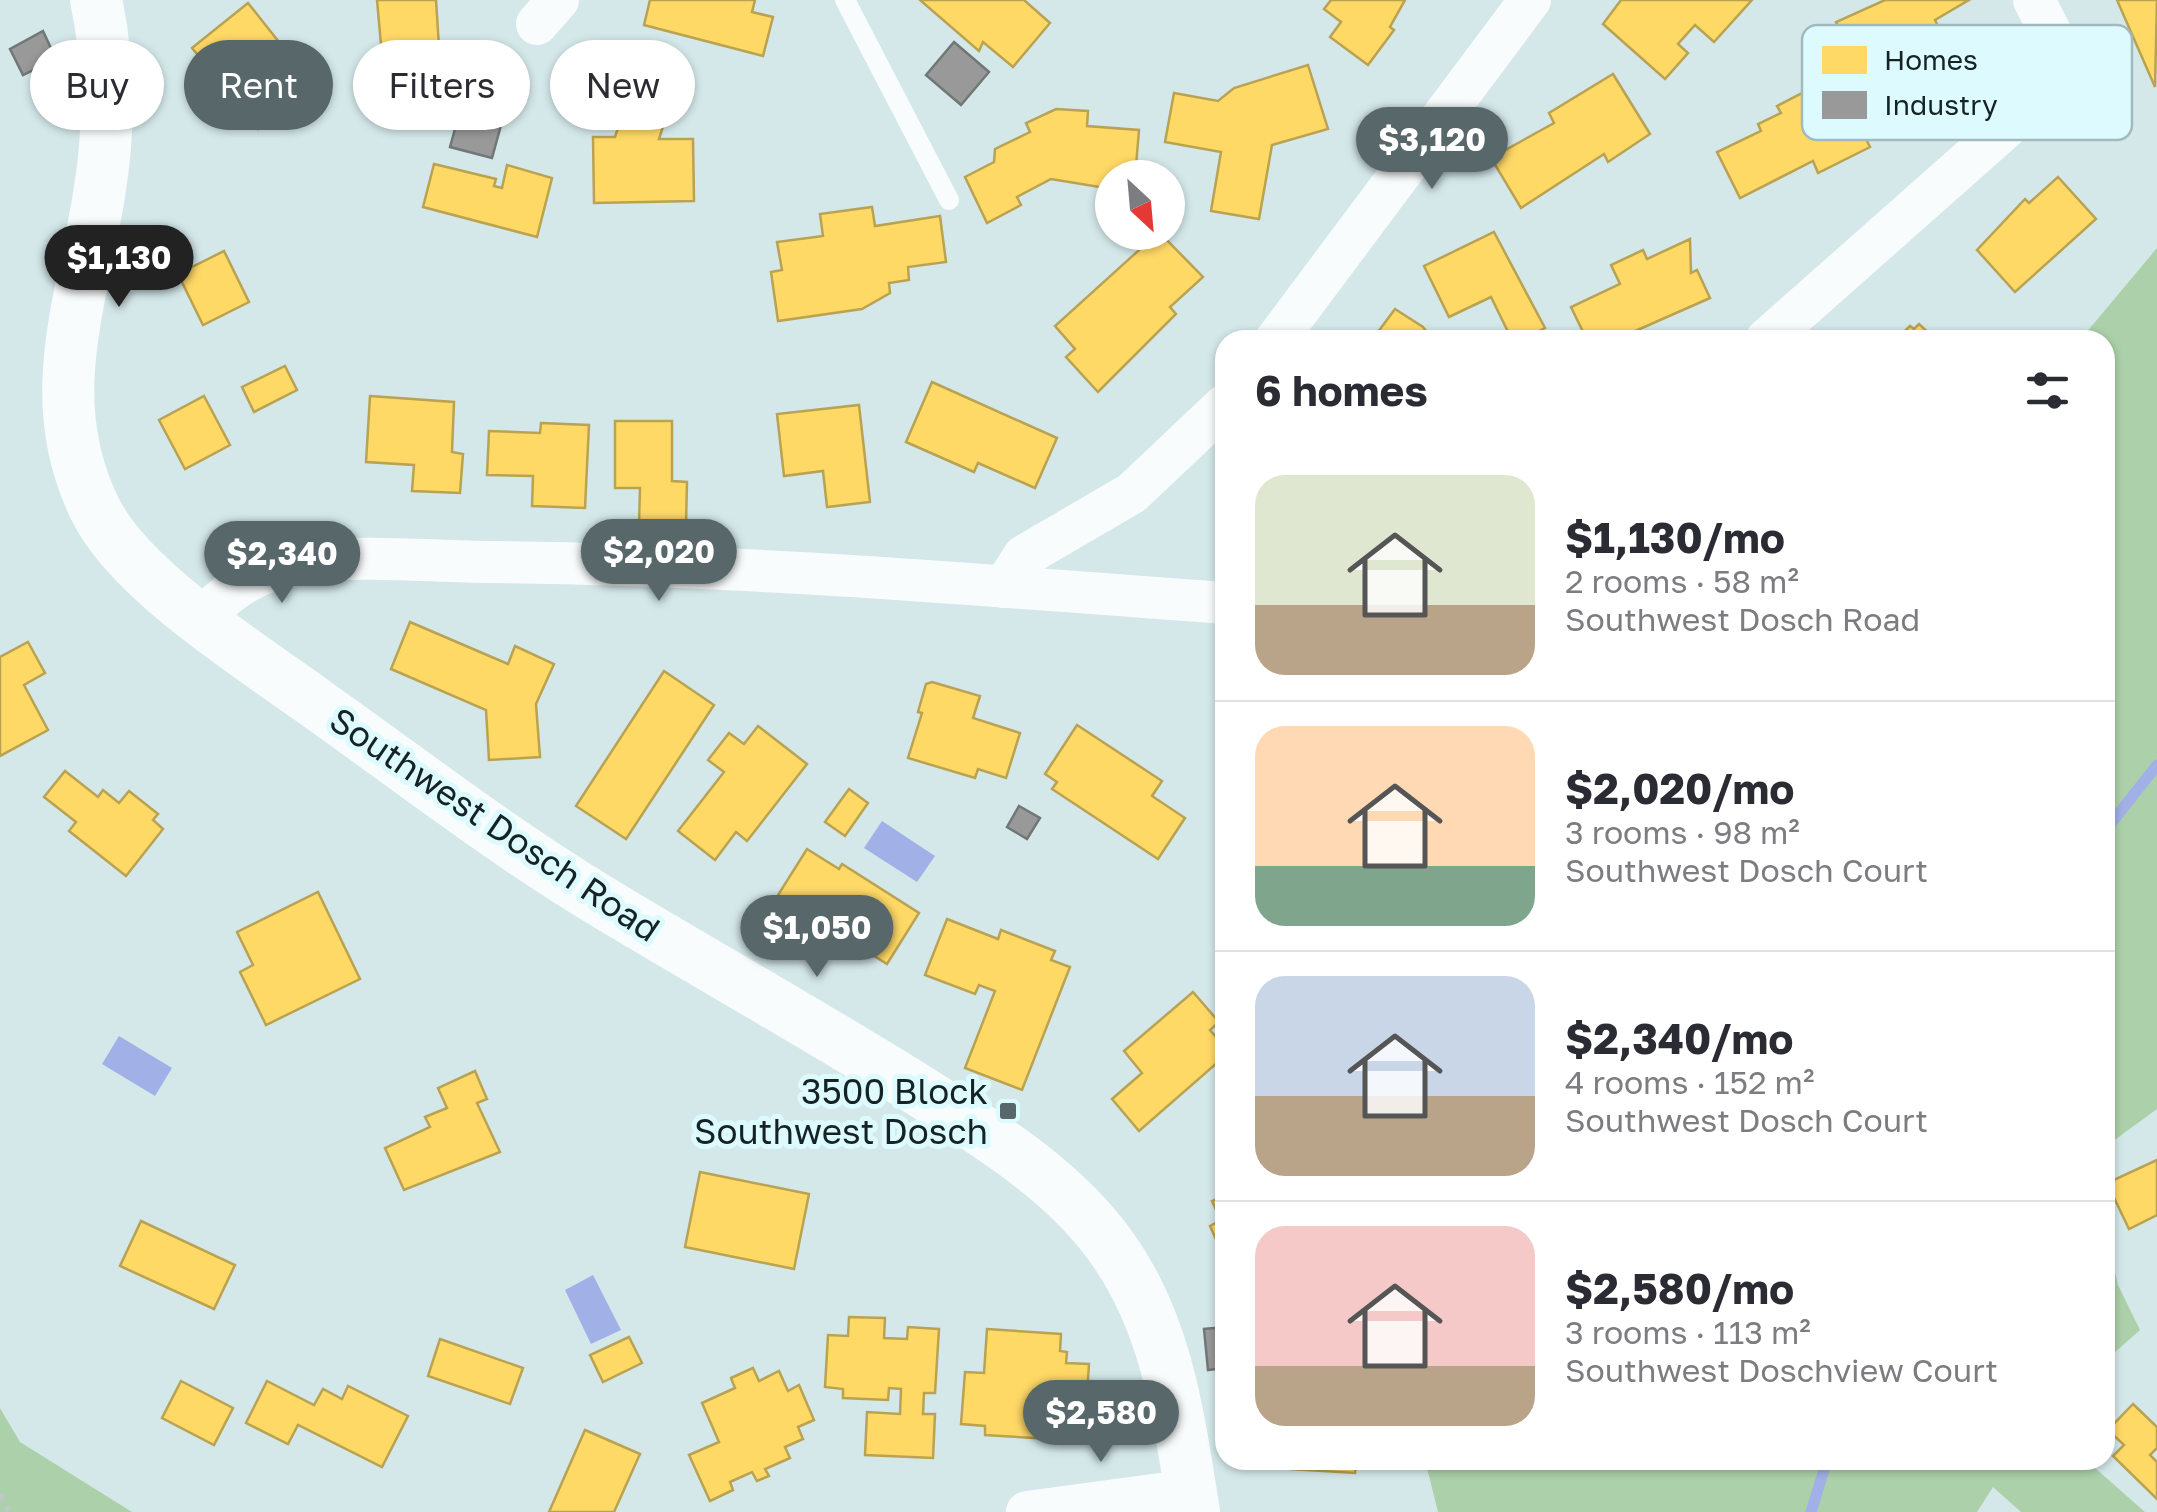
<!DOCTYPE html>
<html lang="en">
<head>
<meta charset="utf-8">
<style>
  :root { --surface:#fff; --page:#f7f7f7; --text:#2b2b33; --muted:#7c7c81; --line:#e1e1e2; --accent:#58686a }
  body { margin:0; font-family:"Golos Text",sans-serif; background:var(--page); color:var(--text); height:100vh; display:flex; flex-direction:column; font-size:38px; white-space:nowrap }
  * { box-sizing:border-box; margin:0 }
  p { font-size:32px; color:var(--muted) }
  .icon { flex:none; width:55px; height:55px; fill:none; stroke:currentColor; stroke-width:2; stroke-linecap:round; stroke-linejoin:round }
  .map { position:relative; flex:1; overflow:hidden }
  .side { position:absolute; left:1215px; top:330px; width:900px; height:1140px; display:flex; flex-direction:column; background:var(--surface); border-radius:30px; box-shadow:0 2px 8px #0004 }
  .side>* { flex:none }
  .guide { position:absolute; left:30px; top:40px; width:950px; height:90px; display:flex; gap:20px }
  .needle { width:65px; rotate:154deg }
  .fabs { position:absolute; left:1095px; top:160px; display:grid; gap:20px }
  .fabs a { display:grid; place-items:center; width:90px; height:90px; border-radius:50%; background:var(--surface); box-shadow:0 2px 8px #0004; font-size:50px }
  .price { position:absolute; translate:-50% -85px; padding:0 22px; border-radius:35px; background:var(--accent); color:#fff; font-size:32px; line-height:65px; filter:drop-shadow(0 2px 5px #0008) }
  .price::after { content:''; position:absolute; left:50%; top:60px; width:30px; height:22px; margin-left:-15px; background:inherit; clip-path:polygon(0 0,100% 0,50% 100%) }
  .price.on { background:#222; color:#fff }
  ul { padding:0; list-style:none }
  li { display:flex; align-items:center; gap:30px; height:250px; padding:0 40px }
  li+li { border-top:2px solid var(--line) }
  li span { display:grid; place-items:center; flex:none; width:280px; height:200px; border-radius:30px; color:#555 }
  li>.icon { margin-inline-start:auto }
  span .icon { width:120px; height:120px; fill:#fffc; stroke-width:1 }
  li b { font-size:42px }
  h2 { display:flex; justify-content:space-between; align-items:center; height:120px; padding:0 40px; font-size:42px }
  .pill { padding:0 35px; border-radius:45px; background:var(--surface); box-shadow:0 2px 8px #0004; font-size:35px; line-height:90px }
  .pill.on { background:var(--accent); color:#fff }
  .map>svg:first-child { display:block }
  .forest { fill:#acd1aa }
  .water { fill:#a1b0e6 }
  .homes { fill:#ffd966; stroke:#b9a252; stroke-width:2.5 }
  .industry { fill:#999; stroke:#717676; stroke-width:2.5 }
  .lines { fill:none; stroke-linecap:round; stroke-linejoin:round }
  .stream { stroke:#a1b0e6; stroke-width:11 }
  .path { stroke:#bfc7c8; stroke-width:6; stroke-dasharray:5 8; stroke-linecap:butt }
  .service { stroke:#f9fcfc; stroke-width:20 }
  .minor { stroke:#f9fcfc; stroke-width:42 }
  .tertiary { stroke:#f9fcfc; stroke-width:52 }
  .poi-dot { fill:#58686a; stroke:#ddfbff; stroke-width:4 }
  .labels { text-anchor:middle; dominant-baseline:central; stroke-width:10; stroke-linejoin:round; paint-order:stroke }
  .street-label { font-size:35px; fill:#152325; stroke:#ddfbff }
  .poi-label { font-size:35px; fill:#152325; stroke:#ddfbff; text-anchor:end }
  .key { fill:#ddfbff; stroke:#a1babe; stroke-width:2.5 }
  .key-label { font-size:28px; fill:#152325 }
</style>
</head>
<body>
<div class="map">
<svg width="2157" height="1512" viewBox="0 0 2157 1512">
  <rect width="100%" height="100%" fill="#d4e8ea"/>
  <g class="forest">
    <polygon points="2157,248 2157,1109 2105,1147 2105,340 2080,340"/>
    <polygon points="2105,1231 2118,1285 2140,1330 2105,1361"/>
    <polygon points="0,1408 20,1442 132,1512 0,1512"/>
    <polygon points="1425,1460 2086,1460 2145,1512 2021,1512 1993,1487 1977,1512 1438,1512"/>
  </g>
  <g class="water">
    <polygon points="882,821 935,856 917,882 864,848"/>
    <polygon points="119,1036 172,1068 155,1096 102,1064"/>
    <polygon points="593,1275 621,1330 591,1344 565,1290"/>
  </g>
  <g class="homes">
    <polygon points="377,0 436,0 439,47 382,56"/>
    <polygon points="650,0 755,0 752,12 773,17 763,56 644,25"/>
    <polygon points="920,0 1024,0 1050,23 1013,67 983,42 979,51"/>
    <polygon points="1331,0 1405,0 1390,27 1394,30 1368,65 1330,37 1341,22 1324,9"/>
    <polygon points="1621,0 1752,0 1714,42 1695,25 1678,44 1688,53 1665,79 1603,24"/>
    <polygon points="1885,0 1969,0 1935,20 1958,67 1907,93 1890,50 1858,67 1836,22"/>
    <polygon points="2117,0 2157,0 2155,87"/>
    <polygon points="248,3 313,85 258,129 192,48"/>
    <polygon points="1308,65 1328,129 1272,145 1259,219 1211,211 1221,152 1165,142 1174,93 1218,101 1234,88"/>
    <polygon points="1613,74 1650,134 1608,162 1604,154 1521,208 1491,158 1554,123 1549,113"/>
    <polygon points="1838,85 1870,147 1818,173 1813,161 1740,198 1717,152 1761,131 1758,124 1781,113 1777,106 1810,89 1814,97"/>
    <polygon points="629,93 670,105 659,139 693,139 694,201 594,203 593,137 615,137"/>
    <polygon points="1056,109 1088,111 1087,126 1139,130 1135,178 1112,178 1112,189 1051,179 1017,197 1021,205 987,223 965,177 994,162 995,149 1030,132 1026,123"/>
    <polygon points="434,164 496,179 494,186 502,188 507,165 552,178 537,237 423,207"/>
    <polygon points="2058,177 2096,219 2015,292 1977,250 2025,199 2029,203"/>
    <polygon points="872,207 875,226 940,216 946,262 908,267 909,280 889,283 890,293 862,309 778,321 771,272 782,270 777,242 823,236 820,214"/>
    <polygon points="1159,232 1203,277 1170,307 1176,314 1098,392 1066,357 1075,349 1055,326"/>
    <polygon points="1494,232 1545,328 1521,340 1512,340 1491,297 1449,317 1424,266"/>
    <polygon points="1690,239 1691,273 1697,270 1710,298 1615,340 1587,340 1571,307 1620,284 1611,265 1643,250 1647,259"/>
    <polygon points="224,251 249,302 203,325 178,274"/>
    <polygon points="1395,309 1423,327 1433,340 1372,340"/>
    <polygon points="1919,324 1936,340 1896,340 1910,326 1914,329"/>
    <polygon points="285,366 297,390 254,412 242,387"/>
    <polygon points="932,382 1057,438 1035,488 978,463 974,472 906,442"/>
    <polygon points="204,396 230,445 185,469 159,420"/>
    <polygon points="370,396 454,402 452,452 463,454 460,493 412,491 414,465 366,462"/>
    <polygon points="859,405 870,502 827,507 823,471 784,476 777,414"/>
    <polygon points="615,421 672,421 672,481 687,482 686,525 639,525 640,488 615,488"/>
    <polygon points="541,423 589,425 585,508 532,506 533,476 487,475 489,431 540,433"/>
    <polygon points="410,622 508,664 515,646 554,664 536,704 540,757 489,760 486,710 391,669"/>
    <polygon points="28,642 45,673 24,685 48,730 0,756 0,657"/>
    <polygon points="664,671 714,705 626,839 576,806"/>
    <polygon points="932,682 980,696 973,718 1020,733 1006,778 978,769 975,778 908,758 922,713 918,712 926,684"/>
    <polygon points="1077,725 1162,781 1152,796 1185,818 1158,859 1052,789 1057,782 1045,774"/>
    <polygon points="758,726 807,764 747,841 736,832 715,860 678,831 724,772 708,760 729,733 744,744"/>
    <polygon points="65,771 98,797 103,790 119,803 129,791 158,814 153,820 163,829 126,876 69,831 76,822 44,797"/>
    <polygon points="849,789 868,803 845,836 825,822"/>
    <polygon points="807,849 839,869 842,864 919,913 887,964 778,895"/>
    <polygon points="318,892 360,979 266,1025 240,972 253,965 237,932"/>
    <polygon points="947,919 998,939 1001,930 1055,951 1051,960 1070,967 1022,1090 965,1068 995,991 979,985 975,994 925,975"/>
    <polygon points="1193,992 1219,1022 1210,1030 1225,1047 1225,1056 1139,1131 1112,1099 1142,1073 1124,1051"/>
    <polygon points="475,1071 487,1099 477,1103 500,1152 404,1190 385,1148 430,1127 425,1117 447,1108 438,1088"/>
    <polygon points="2157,1160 2157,1215 2129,1229 2107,1183"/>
    <polygon points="700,1172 809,1194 794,1269 685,1247"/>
    <polygon points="1225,1195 1225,1246 1220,1248 1210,1226 1221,1220 1212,1201"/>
    <polygon points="141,1221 235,1265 214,1309 120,1266"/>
    <polygon points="849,1317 885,1318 884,1338 907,1339 908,1327 939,1329 935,1393 924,1393 923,1414 935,1414 933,1458 865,1455 867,1412 900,1414 901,1389 889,1388 888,1400 843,1398 843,1389 825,1387 828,1335 848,1336"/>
    <polygon points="987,1329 1061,1334 1060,1351 1067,1352 1066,1363 1089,1364 1085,1421 1051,1418 1050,1439 985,1435 985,1426 961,1424 965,1372 984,1373"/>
    <polygon points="629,1337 642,1363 603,1382 590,1355"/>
    <polygon points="440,1339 523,1368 510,1404 428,1376"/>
    <polygon points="753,1368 759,1381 779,1371 788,1391 799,1385 814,1420 798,1427 803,1439 785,1447 790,1458 765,1469 769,1476 757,1481 752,1472 730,1482 733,1490 710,1501 689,1455 719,1442 702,1403 735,1388 731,1378"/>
    <polygon points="181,1381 233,1408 214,1445 162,1418"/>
    <polygon points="267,1381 314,1405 323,1389 342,1399 348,1386 408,1416 382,1467 298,1425 288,1444 246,1423"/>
    <polygon points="2133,1404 2157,1427 2157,1448 2150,1455 2157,1462 2157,1499 2113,1456 2124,1445 2108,1430"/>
    <polygon points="585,1430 640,1454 614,1512 549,1512"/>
    <polygon points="1292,1460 1356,1460 1355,1473 1291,1469"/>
  </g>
  <g class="industry">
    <polygon points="43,31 56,59 23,75 10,49"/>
    <polygon points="954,42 989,72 961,105 926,75"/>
    <polygon points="461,107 503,118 492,158 450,147"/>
    <polygon points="1019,806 1040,818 1027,839 1007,827"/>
    <polygon points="1225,1327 1225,1368 1208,1370 1204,1329"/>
  </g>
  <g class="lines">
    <g class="stream">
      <polyline points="2105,831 2157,765"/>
      <polyline points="1811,1512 1827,1460"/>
    </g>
    <polyline class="path" points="0,1495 9,1512"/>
    <polyline class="service" points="845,0 949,200"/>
    <g class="minor">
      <polyline points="537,24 558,0"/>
      <polyline points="1276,340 1530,0"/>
      <polyline points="1766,340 2062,78 2063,57 2034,0"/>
      <polyline points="1004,587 1024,556 1132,493 1225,405"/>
      <path d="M202,617C222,598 243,580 270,571C337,550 420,562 490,562C735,564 981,585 1225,603"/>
      <polyline points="1027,1512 1190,1490"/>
    </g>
    <path class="tertiary" d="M96,0C110,65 110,129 99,195C81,306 42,401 95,509C129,579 246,653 310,699C409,769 505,844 609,906C712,968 818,1027 920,1091C989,1135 1064,1180 1112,1248C1168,1326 1179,1420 1194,1512"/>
  </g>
  <rect class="poi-dot" x="998" y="1101" width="20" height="20" rx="5"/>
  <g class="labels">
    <g class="street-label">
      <text transform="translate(495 824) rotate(34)">Southwest Dosch Road</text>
    </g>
    <g class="poi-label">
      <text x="988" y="1091">3500 Block<tspan x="988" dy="40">Southwest Dosch</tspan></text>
    </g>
  </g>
  <rect x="1802" y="25" width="330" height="115" rx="15" class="key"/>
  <rect x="1822" y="46" width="45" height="28" fill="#ffd966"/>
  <rect x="1822" y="91" width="45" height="28" fill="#999"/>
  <g class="key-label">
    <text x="1884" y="70">Homes</text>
    <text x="1884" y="115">Industry</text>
  </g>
</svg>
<div class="fabs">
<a><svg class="needle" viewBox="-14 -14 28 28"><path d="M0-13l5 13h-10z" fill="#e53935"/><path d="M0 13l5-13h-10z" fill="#7c7c81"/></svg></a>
</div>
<b class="price" style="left:1432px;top:192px">$3,120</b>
<b class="price on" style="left:119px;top:310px">$1,130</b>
<b class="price" style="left:659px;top:604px">$2,020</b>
<b class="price" style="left:282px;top:606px">$2,340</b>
<b class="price" style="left:817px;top:980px">$1,050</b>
<b class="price" style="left:1101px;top:1465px">$2,580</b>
<div class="guide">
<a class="pill">Buy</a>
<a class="pill on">Rent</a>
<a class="pill">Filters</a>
<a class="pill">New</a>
</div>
<section class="side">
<h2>6 homes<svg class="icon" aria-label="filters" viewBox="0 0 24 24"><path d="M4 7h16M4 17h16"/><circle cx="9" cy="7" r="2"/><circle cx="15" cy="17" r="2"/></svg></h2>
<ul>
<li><span style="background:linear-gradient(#dfe7d0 65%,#b9a48a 0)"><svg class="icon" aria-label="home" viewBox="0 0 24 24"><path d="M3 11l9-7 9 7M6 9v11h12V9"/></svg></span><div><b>$1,130/mo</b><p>2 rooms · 58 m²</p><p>Southwest Dosch Road</p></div></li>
<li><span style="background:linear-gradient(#ffd9b3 70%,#7fa58c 0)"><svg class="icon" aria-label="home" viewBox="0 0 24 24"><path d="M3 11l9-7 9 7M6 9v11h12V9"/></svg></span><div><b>$2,020/mo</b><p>3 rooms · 98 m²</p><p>Southwest Dosch Court</p></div></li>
<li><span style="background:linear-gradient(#c9d6e8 60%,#b9a48a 0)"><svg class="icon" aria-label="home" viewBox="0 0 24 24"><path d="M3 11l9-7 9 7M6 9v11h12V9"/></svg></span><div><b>$2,340/mo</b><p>4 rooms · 152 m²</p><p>Southwest Dosch Court</p></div></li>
<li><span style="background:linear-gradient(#f6c9c9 70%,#b9a48a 0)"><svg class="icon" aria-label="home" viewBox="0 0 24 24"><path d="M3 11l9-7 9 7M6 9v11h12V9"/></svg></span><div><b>$2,580/mo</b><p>3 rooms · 113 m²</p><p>Southwest Doschview Court</p></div></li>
</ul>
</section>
</div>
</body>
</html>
